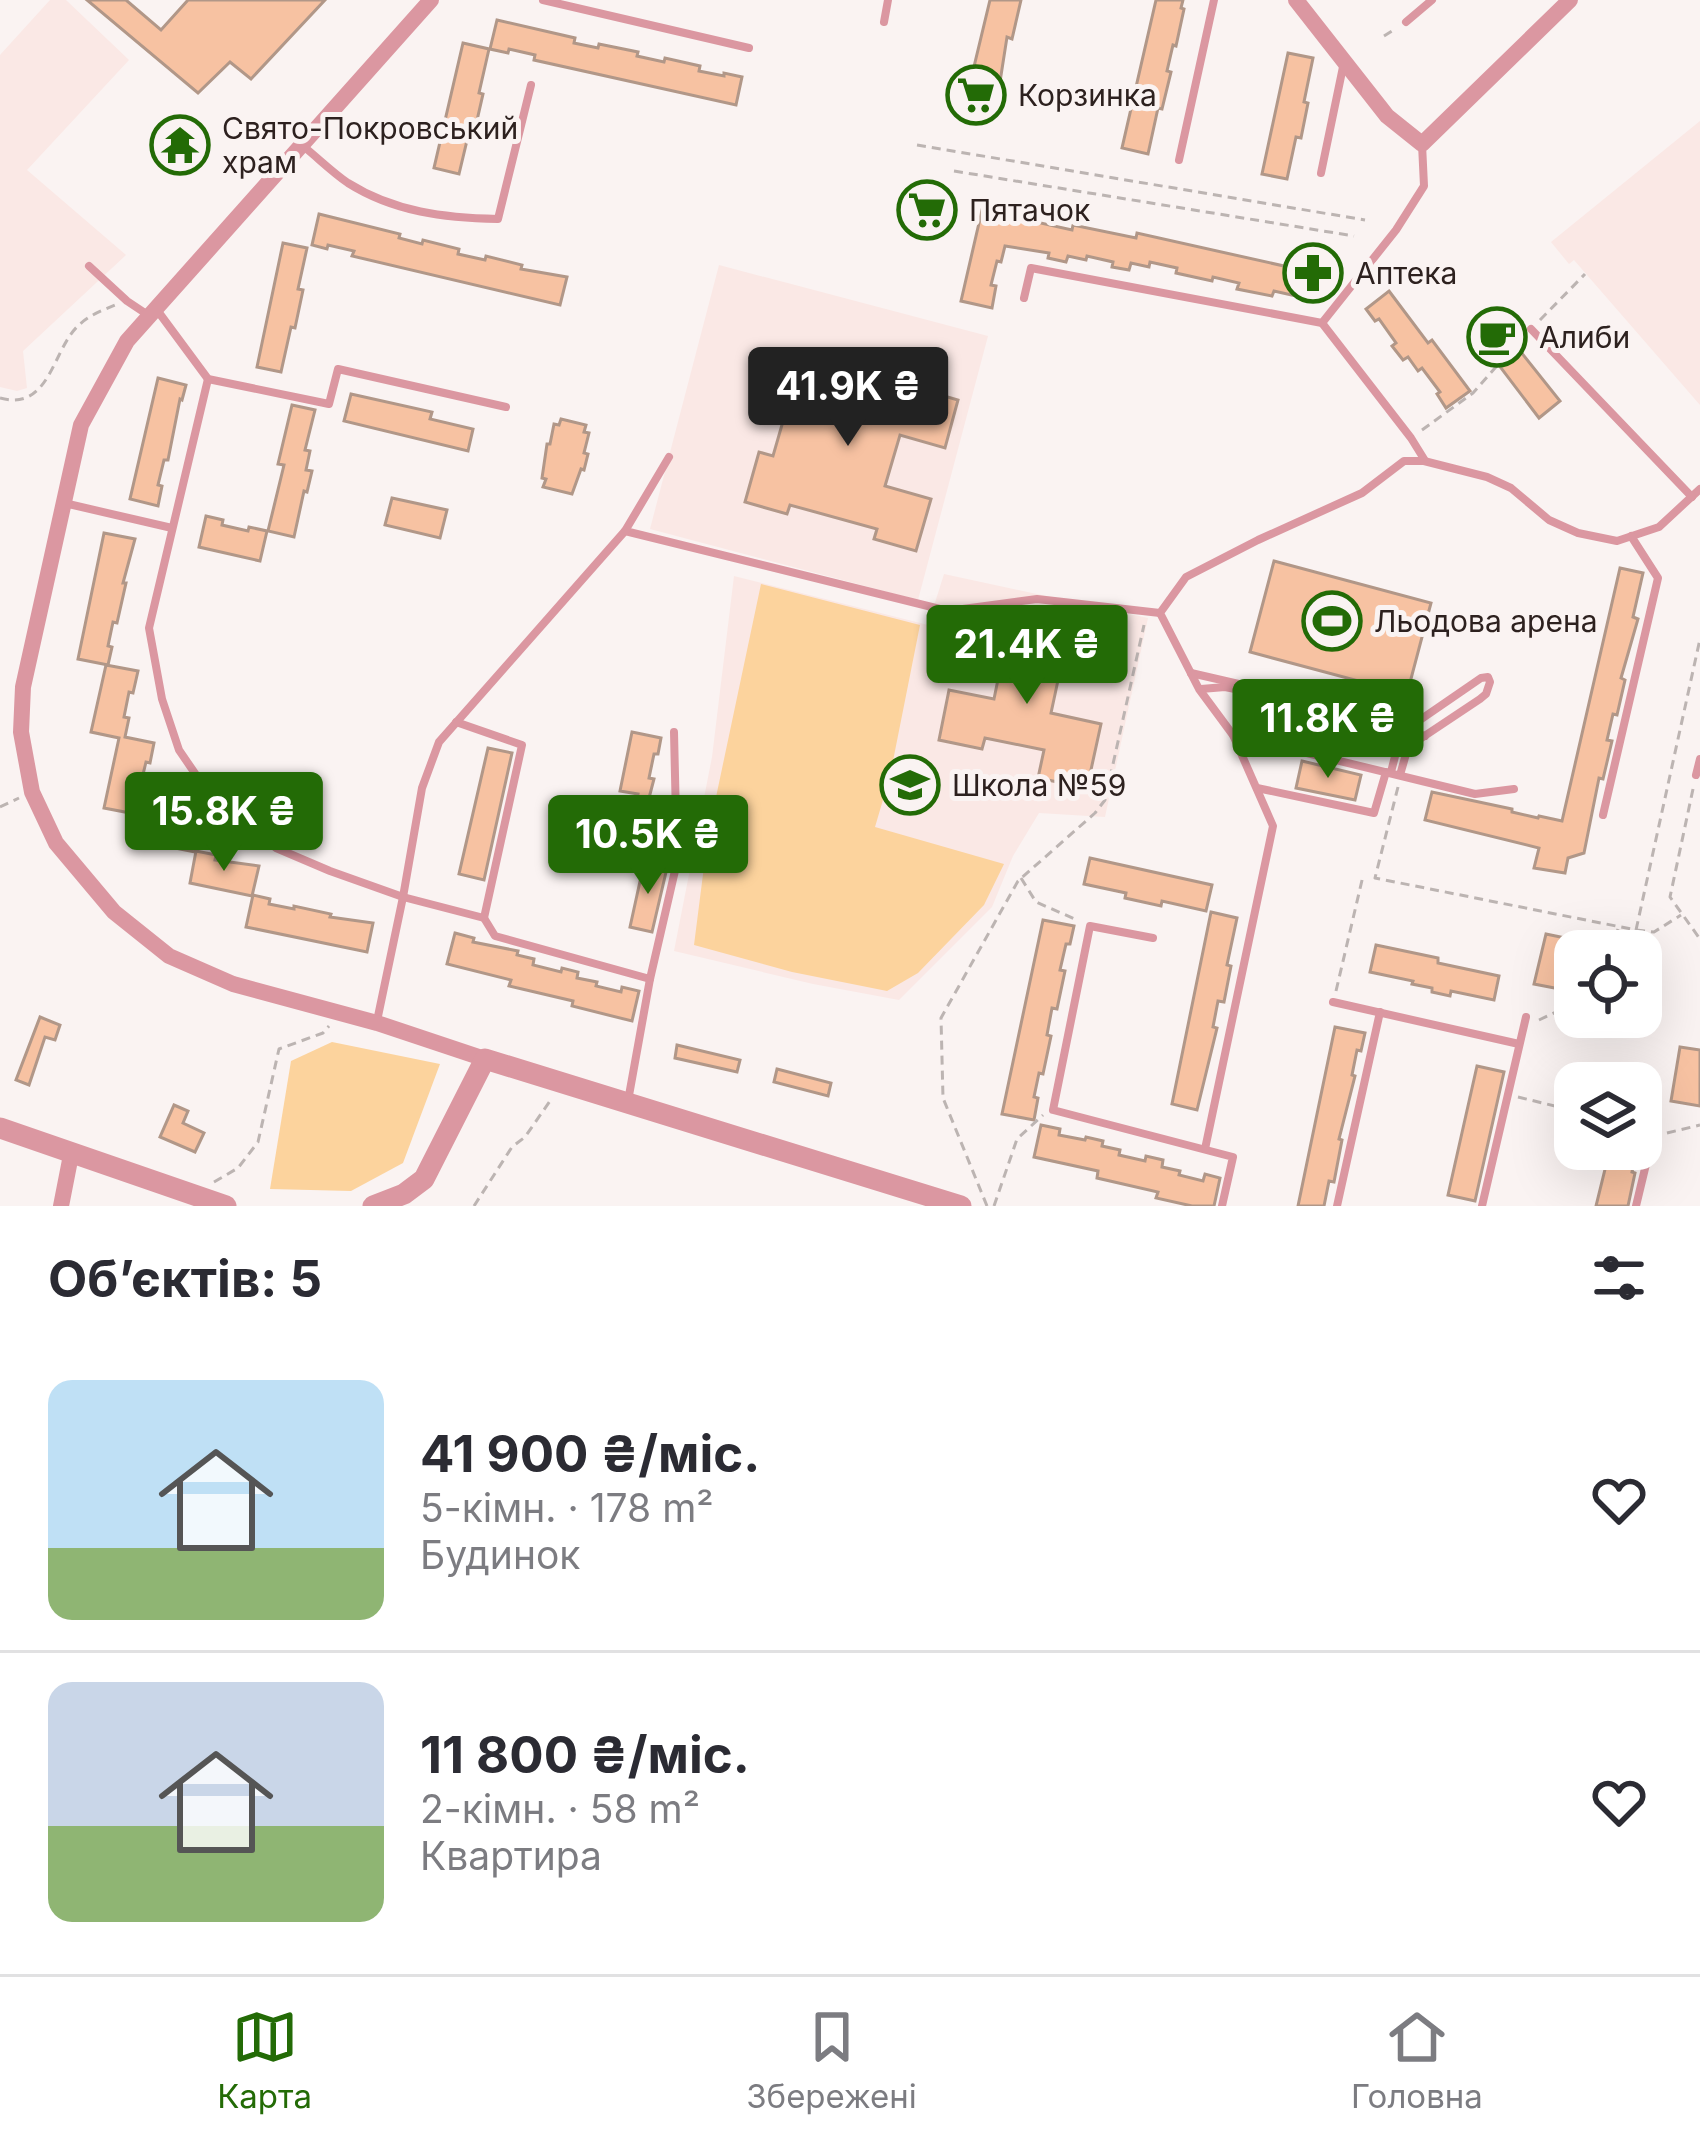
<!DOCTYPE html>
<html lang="uk">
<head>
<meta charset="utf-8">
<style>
  :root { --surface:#fff; --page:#f7f7f7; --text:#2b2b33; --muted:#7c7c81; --line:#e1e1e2; --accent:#236b06 }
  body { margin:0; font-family:Inter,sans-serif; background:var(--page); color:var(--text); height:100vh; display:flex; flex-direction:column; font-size:45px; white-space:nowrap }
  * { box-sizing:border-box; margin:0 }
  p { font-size:39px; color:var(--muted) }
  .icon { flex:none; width:66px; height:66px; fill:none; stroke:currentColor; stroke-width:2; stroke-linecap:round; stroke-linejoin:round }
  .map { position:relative; height:1206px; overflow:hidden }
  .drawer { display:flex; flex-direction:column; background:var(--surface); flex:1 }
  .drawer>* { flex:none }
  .buttons { position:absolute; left:1554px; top:930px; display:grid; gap:24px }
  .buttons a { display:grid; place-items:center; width:108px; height:108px; border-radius:24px; background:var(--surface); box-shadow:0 12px 48px #0002; font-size:60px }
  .price { position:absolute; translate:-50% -102px; padding:0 27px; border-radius:12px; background:var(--accent); color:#fff; font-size:39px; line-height:78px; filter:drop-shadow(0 3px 6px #0008) }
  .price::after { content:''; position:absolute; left:50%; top:72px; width:36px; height:27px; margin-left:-18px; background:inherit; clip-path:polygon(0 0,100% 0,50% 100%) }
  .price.current { background:#222; color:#fff }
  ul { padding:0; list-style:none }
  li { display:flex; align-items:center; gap:36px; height:300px; padding:0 48px }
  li+li { border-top:3px solid var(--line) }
  li span { display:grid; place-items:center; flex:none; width:336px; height:240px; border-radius:24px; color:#555 }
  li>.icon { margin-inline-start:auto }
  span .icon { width:144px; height:144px; fill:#fffc; stroke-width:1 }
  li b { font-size:51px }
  h2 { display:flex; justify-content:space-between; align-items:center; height:144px; padding:0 48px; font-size:51px }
  .tabs { display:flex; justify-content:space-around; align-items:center; height:168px; border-top:3px solid var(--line); background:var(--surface); font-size:33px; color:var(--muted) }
  .tabs a { display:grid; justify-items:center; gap:6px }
  .tabs .current { color:var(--accent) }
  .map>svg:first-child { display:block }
  .built { fill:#fae8e5 }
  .green { fill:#fcd39d }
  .building { fill:#f7c2a2; stroke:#b19788; stroke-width:3 }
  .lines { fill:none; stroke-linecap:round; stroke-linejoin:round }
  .path { stroke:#bcb4b2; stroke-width:3; stroke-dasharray:9 6; stroke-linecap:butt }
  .service { stroke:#db97a1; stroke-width:8 }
  .minor { stroke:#db97a1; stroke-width:16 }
  .tertiary { stroke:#db97a1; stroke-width:21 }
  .labels { text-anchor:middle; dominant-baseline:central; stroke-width:10; stroke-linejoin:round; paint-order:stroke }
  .poi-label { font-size:30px; fill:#2d211f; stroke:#faf3f2; text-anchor:start }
</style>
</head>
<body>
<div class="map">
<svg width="1700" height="1206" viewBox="0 0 1700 1206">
  <rect width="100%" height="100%" fill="#faf3f2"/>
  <g class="built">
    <polygon points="50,0 66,0 129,60 27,170 126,255 23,351 27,388 17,391 0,387 0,55"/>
    <polygon points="1700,121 1700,405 1574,260 1569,264 1551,242"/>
    <polygon points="719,265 988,336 918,600 650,529"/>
    <polygon points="944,574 1148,618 1105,817 1039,813 1013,856 992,907 899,1000 813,984 674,951 712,757 734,576 928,625"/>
  </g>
  <g class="green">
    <polygon points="761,584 920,625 890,776 875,827 1004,864 984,905 918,973 887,991 792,972 694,945 708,835"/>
    <polygon points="332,1042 440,1064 403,1163 351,1191 270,1189 291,1061"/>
  </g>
  <g class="building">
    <polygon points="87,0 126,0 161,30 188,0 325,0 251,79 230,62 198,93"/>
    <polygon points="990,0 1021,0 1012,39 1007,37 1000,82 972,75"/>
    <polygon points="1156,0 1183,0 1181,8 1184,9 1176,46 1173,45 1167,71 1171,72 1162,109 1158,108 1148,154 1122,148"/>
    <polygon points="497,20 575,38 574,43 598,48 599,44 638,52 637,56 664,62 665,58 700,66 699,71 724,76 724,73 742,77 736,105 534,60 535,55 509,49 508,53 490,49"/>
    <polygon points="463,43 489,49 479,93 483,94 475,129 470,128 459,174 434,168"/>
    <polygon points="1288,53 1313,58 1304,102 1308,103 1301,138 1296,137 1287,179 1262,174"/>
    <polygon points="189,122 207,136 182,170 163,155"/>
    <polygon points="982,210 1072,230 1073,225 1136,238 1137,233 1324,275 1318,301 1274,291 1272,296 1237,289 1239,283 1213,277 1212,281 1176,273 1177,268 1150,262 1149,267 1131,263 1129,270 1112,267 1113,262 1087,256 1086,260 1068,256 1066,262 1048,258 1049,253 1005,246 1001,262 997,261 991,285 996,286 992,308 961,301"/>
    <polygon points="319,214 400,234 399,238 422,244 423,240 459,249 458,254 485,260 486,256 522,265 521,269 567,277 560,305 352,256 354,251 328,245 327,249 312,245"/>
    <polygon points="283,243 307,248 298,289 303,290 295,328 291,327 281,372 257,367"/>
    <polygon points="1389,291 1428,343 1432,340 1470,391 1446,408 1437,394 1440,392 1422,368 1418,371 1408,357 1403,360 1392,346 1396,343 1379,319 1375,321 1366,309"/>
    <polygon points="1504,314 1520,336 1513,342 1560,401 1539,418 1476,335"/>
    <polygon points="787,350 829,362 826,370 912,394 914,387 958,400 945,448 900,435 885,486 931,499 916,551 874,539 877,529 790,505 787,514 745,502 759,452 773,456 788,404 773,400"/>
    <polygon points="158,378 186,385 182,400 180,399 168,460 164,460 158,485 162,486 158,506 130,499"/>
    <polygon points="351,394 432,412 430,419 473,429 468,451 344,421"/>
    <polygon points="292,405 315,410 305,450 310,451 306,470 312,471 307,492 304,491 294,537 268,531 284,465 278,464"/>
    <polygon points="561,419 586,425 584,432 589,433 584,453 588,454 584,470 581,469 572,494 543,487 546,479 542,478 547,444 550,444 554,424 559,425"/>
    <polygon points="392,498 447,510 440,538 385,525"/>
    <polygon points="206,516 223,520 222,525 248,531 249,527 267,531 260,561 199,547"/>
    <polygon points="104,533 135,539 123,583 126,583 117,623 113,622 108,646 112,647 108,665 78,659"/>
    <polygon points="1274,561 1431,603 1407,694 1250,652"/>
    <polygon points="1620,568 1643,573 1633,617 1638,619 1621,678 1625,680 1617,715 1613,714 1607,740 1612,741 1603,779 1599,778 1584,853 1568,858 1565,873 1534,868 1539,848 1425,820 1432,792 1512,809 1512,812 1538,818 1539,816 1562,821"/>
    <polygon points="1011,616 1069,629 1051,713 1101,724 1087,788 1038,778 1044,750 985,738 982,749 939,740 949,690 994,699"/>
    <polygon points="106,665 138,671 133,693 129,692 124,717 129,718 125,737 154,743 150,763 146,762 140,787 144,789 140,808 156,812 155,815 201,822 195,852 130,839 135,814 104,808 119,738 91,732"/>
    <polygon points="632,732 661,738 658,754 654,754 649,778 654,779 649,798 666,802 654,846 657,846 653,865 624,858 638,794 620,791"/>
    <polygon points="488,748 512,753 484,880 459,874"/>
    <polygon points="1302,761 1361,775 1355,800 1296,788"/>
    <polygon points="196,851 216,855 215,860 259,866 252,896 190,883"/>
    <polygon points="1090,858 1212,885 1206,911 1162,901 1161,906 1125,898 1126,893 1084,884"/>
    <polygon points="644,863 667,868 652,932 630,927"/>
    <polygon points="253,895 270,899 269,904 294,909 294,906 331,914 330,917 373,923 367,952 246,927"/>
    <polygon points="1211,912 1237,918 1227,965 1231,966 1224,1002 1218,1001 1213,1027 1217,1028 1197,1110 1172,1104"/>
    <polygon points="1043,920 1074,926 1070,944 1066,944 1060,970 1065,971 1057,1009 1052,1008 1047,1035 1051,1036 1043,1074 1039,1073 1034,1097 1038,1098 1034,1120 1002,1114"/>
    <polygon points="455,933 474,938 473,942 518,951 517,955 534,959 533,965 561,972 562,968 578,972 577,978 597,982 596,986 621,992 622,987 639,991 632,1021 572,1006 573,1001 509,986 511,980 447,964"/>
    <polygon points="1546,934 1599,945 1599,951 1575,951 1575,992 1534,984"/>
    <polygon points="1376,945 1438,958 1438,963 1499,976 1494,1000 1451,991 1450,996 1432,992 1432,988 1412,984 1413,981 1370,972"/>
    <polygon points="40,1017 60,1025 55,1040 45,1037 29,1085 16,1080"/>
    <polygon points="1335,1027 1365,1033 1361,1051 1357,1050 1352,1075 1355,1076 1339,1139 1342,1140 1334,1182 1329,1181 1324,1206 1298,1206"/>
    <polygon points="677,1045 740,1060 737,1072 675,1058"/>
    <polygon points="1680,1047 1700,1050 1700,1106 1671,1101"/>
    <polygon points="1477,1066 1504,1072 1475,1201 1448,1195"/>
    <polygon points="777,1069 831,1083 828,1096 774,1082"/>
    <polygon points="174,1105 188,1111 183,1123 204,1133 195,1152 160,1137"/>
    <polygon points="1041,1125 1060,1129 1059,1135 1085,1140 1086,1137 1103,1141 1102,1146 1120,1150 1119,1155 1145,1161 1146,1156 1163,1160 1162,1167 1180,1171 1179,1175 1203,1181 1205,1174 1220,1178 1214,1206 1192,1206 1156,1198 1158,1192 1097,1178 1098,1171 1034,1157"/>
    <polygon points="1610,1149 1637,1149 1632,1172 1635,1173 1628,1206 1596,1206"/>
  </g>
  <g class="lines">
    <g class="path">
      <polyline points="1384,36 1395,29"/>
      <polyline points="917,145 1365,220"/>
      <polyline points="954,171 1354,236"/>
      <polyline points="1540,320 1585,274"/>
      <path d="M0,398C51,412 52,348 80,324C90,315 103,310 115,305"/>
      <polyline points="1422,430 1473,393 1524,335"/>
      <polyline points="1398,787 1375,878 1636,930 1700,639"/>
      <polyline points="1693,789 1670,897 1700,939"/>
      <polyline points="0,807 19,798"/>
      <polyline points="1021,878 1036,902 1077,920"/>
      <polyline points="1636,930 1654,932 1681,915"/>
      <polyline points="1612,951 1618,929"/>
      <polyline points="1336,991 1363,876"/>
      <polyline points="1539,1020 1575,1003"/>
      <polyline points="1518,1097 1575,1111"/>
      <polyline points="1667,1133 1700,1125"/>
      <polyline points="214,1182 238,1168 258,1142 279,1049 323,1033 329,1026"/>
      <polyline points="474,1206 512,1147 525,1137 550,1101"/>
      <polyline points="987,1206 943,1098 941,1018 1018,881 1095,813 1105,800 1144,625"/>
      <polyline points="994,1206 1017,1139 1043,1115"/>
    </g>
    <g class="service">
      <polyline points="543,0 749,48"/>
      <polyline points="884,22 888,0"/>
      <polyline points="1406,22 1432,0"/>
      <path d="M303,146C318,158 332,172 348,183C394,212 445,218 498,219L531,85"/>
      <polyline points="1179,160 1214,0"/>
      <polyline points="1321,173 1344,62"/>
      <polyline points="89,266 127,301 148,315"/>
      <polyline points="1024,298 1031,268 1322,323 1411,438 1424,459"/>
      <polyline points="157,310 208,379 329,404 338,369 506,407"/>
      <polyline points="1322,323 1396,230 1424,186 1422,144"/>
      <polyline points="1531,329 1692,497"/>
      <polyline points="208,379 149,628 162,699 179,750 205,788 276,848 330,871 403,897 484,918 495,936 650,979"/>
      <polyline points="669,457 625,531 948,611 1037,599 1160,613"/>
      <polyline points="64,503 172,528"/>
      <polyline points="1191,673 1413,724"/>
      <polyline points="1201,689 1225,687 1240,690 1425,736"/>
      <polyline points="456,722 522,745 484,918"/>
      <polyline points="1391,772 1401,733 1481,678 1488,677 1490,682 1486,694 1480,699 1408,747 1400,775"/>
      <polyline points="1696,775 1700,759"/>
      <polyline points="1257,788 1374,813 1386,772"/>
      <polyline points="1514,789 1475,794 1233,735 1199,689 1160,613 1186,577 1258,540 1362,493 1404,461 1424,461 1487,477 1511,488 1549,520 1578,533 1617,541 1659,527 1700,489"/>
      <polyline points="1603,815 1658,578 1631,536"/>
      <polyline points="1153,938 1090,926 1053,1110 1233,1157 1222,1206"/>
      <polyline points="1333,1002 1519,1044"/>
      <polyline points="377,1021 403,897 422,788 439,742 625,531"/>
      <polyline points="628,1101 650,979 677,862 674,732"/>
      <polyline points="1205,1149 1273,826 1233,735"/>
      <polyline points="1337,1206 1380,1012"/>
      <polyline points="1482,1206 1526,1017"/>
      <polyline points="1636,1206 1654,1131"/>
    </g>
    <g class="minor">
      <polyline points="431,0 127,341 81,425 23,687 21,732 32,792 56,843 114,912 169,956 233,984 377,1023 485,1059"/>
      <polyline points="1296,0 1387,116 1422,144 1570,0"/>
      <polyline points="61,1206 71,1155"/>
    </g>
    <g class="tertiary">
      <polyline points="0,1128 226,1206"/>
      <polyline points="373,1206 404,1194 424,1179 485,1059 961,1206"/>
    </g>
  </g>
  <defs>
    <symbol id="supermarket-ring" viewBox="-11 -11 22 22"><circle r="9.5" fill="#faf3f2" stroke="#236b06" stroke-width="1.5"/><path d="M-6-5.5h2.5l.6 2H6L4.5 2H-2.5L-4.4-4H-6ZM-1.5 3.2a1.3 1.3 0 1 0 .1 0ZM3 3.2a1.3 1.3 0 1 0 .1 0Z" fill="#236b06"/></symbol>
    <symbol id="temple-ring" viewBox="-11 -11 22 22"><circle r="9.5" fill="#faf3f2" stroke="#236b06" stroke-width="1.5"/><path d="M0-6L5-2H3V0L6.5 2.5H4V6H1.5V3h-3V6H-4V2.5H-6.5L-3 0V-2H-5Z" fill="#236b06"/></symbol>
    <symbol id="pharmacy-ring" viewBox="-11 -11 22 22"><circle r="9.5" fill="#faf3f2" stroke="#236b06" stroke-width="1.5"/><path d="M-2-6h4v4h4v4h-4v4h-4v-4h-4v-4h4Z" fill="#236b06"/></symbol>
    <symbol id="cafe-ring" viewBox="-11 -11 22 22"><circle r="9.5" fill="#faf3f2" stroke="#236b06" stroke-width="1.5"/><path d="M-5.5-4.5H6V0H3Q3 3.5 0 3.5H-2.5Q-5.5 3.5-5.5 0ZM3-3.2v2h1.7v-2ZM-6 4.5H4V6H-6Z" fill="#236b06"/></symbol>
    <symbol id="stadium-ring" viewBox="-11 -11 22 22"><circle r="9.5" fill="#faf3f2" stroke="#236b06" stroke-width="1.5"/><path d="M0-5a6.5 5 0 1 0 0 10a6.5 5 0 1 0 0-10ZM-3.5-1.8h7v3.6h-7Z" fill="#236b06"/></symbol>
    <symbol id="school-ring" viewBox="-11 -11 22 22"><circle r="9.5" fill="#faf3f2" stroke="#236b06" stroke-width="1.5"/><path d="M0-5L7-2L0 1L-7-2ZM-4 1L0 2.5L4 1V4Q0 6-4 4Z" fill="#236b06"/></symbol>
  </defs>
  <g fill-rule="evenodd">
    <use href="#supermarket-ring" x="943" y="62" width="66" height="66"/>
    <use href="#temple-ring" x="147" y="112" width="66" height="66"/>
    <use href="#supermarket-ring" x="894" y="177" width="66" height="66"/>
    <use href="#pharmacy-ring" x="1280" y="240" width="66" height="66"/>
    <use href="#cafe-ring" x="1464" y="304" width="66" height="66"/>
    <use href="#stadium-ring" x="1299" y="588" width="66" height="66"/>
    <use href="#school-ring" x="877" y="752" width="66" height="66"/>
  </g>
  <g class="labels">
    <g class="poi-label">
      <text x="1018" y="95">Корзинка</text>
      <text x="222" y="128">Свято-Покровський<tspan x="222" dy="34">храм</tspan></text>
      <text x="969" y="210">Пятачок</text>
      <text x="1355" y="273">Аптека</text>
      <text x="1539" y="337">Алиби</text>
      <text x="1374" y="621">Льодова арена</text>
      <text x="952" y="785">Школа №59</text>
    </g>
  </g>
</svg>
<div class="buttons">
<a><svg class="icon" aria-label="locate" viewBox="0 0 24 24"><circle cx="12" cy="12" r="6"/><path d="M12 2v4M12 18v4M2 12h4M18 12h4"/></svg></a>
<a><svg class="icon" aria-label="layers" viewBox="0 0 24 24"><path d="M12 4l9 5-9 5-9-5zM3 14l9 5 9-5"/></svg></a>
</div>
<b class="price current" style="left:848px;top:449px">41.9K ₴</b>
<b class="price" style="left:1027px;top:707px">21.4K ₴</b>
<b class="price" style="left:1328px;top:781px">11.8K ₴</b>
<b class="price" style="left:224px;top:874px">15.8K ₴</b>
<b class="price" style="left:648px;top:897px">10.5K ₴</b>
</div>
<section class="drawer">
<h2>Об’єктів: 5<svg class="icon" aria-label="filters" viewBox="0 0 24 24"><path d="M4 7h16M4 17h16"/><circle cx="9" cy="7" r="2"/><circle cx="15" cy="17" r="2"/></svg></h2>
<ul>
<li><span style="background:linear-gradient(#bfe0f5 70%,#8fb573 0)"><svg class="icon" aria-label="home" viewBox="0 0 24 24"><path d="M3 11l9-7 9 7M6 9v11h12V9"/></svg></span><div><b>41 900 ₴/міс.</b><p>5-кімн. · 178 m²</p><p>Будинок</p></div><svg class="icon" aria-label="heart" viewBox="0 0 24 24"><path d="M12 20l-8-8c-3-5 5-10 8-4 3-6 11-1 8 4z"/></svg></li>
<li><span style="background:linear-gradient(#c9d6e8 60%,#8fb573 0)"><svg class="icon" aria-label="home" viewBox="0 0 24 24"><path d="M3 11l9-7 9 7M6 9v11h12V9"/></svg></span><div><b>11 800 ₴/міс.</b><p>2-кімн. · 58 m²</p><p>Квартира</p></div><svg class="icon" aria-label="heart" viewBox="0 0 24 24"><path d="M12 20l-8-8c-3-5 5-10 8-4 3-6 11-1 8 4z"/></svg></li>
</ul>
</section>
<nav class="tabs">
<a class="current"><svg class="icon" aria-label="map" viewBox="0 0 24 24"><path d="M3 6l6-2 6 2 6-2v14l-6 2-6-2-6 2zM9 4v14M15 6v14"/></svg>Карта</a>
<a><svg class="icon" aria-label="saved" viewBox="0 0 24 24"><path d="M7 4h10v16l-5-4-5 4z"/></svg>Збережені</a>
<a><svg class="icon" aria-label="home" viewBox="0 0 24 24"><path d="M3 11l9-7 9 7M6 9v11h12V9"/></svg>Головна</a>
</nav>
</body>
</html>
